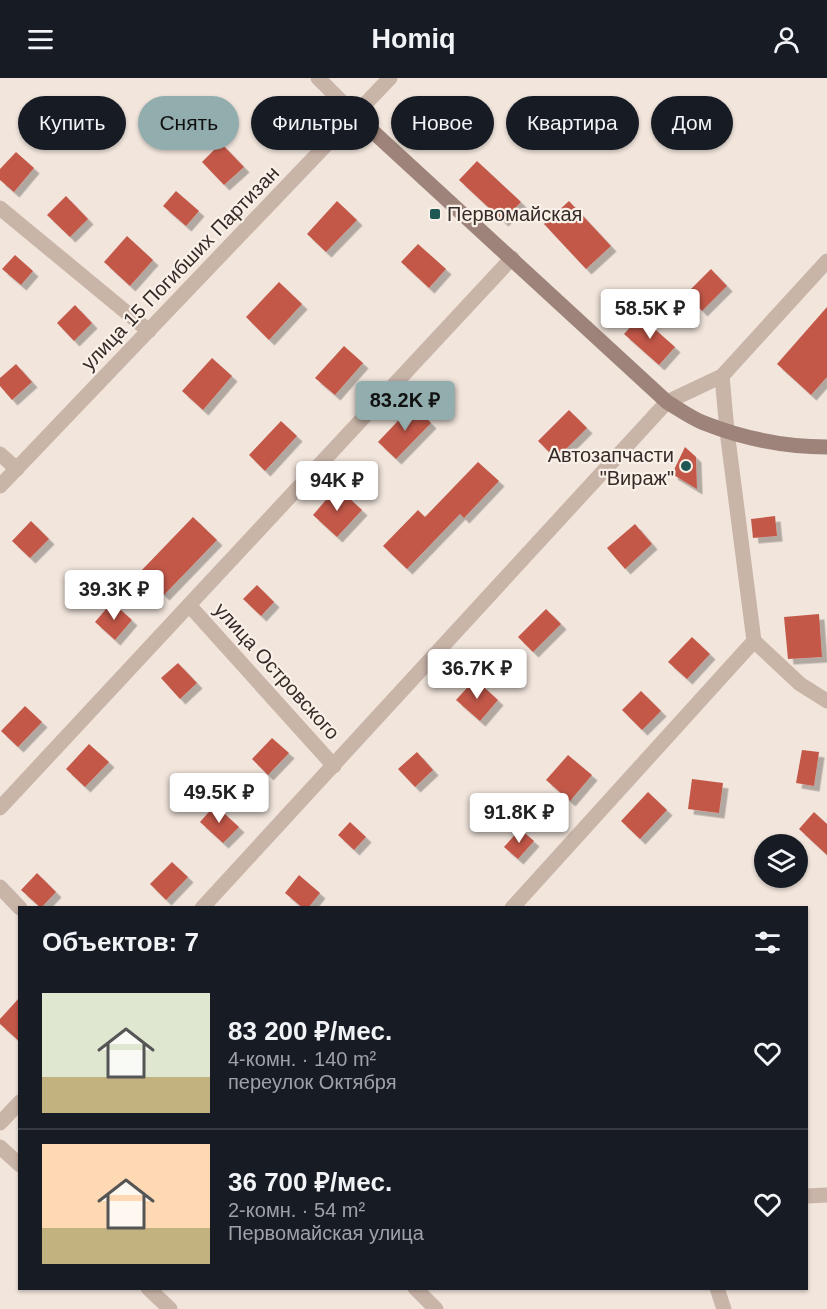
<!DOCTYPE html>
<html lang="ru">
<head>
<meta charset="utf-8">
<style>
  :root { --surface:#171b24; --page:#242831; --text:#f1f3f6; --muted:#9ea1a6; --line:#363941; --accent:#92adad }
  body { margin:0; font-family:Helvetica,sans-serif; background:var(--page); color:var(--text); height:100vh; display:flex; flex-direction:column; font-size:22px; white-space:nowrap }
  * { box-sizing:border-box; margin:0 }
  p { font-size:20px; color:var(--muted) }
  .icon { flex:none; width:33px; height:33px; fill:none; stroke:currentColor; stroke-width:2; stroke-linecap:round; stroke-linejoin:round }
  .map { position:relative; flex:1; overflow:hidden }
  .sheet { position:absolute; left:18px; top:828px; width:790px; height:384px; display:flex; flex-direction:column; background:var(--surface); border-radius:0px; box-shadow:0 2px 4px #0004 }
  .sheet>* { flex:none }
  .banner { position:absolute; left:18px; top:18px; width:792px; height:54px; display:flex; gap:12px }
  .controls { position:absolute; left:754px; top:756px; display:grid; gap:12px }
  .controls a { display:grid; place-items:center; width:54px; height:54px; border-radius:50%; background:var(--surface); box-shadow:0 2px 4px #0004; font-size:30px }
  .price { position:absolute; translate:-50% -51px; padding:0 14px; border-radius:6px; background:#fff; color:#222; font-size:20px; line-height:39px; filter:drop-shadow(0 2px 3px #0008) }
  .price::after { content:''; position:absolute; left:50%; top:36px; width:18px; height:14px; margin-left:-9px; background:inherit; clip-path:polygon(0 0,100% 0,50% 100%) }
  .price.selected { background:var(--accent); color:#111 }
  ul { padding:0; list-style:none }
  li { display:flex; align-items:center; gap:18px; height:150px; padding:0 24px }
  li+li { border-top:2px solid var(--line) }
  li span { display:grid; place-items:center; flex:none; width:168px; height:120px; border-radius:0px; color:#555 }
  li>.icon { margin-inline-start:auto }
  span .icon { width:72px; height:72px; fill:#fffc; stroke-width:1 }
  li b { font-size:26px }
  h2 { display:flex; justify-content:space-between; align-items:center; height:72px; padding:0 24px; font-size:26px }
  .chip { padding:0 21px; border-radius:27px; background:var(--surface); box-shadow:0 2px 4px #0004; font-size:21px; line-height:54px }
  .chip.selected { background:var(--accent); color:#111 }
  header { display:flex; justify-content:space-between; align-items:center; height:78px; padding:0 24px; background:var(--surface); font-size:27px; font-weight:700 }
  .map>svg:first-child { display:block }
  .building { fill:#c35949; filter:url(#shadow) }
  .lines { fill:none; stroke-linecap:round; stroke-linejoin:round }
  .street { stroke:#c9b4a8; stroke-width:15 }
  .secondary { stroke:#9d837a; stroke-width:15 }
  .poi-dot { fill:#1f5754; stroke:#f9f0e8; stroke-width:2 }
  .labels { text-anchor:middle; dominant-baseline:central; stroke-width:4.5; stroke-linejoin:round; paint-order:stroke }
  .poi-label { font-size:20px; fill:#362b28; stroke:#f9f0e8; text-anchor:start }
  .street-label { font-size:20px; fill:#362b28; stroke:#f9f0e8 }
</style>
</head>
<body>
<header><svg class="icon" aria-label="menu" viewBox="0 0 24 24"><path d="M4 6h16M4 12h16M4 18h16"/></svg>Homiq<svg class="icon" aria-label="person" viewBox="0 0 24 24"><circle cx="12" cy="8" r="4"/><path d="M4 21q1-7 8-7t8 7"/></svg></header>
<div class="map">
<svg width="827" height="1231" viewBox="0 0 827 1231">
  <defs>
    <filter id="shadow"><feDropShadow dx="5.5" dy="5.5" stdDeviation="0" flood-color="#0004"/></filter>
  </defs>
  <rect width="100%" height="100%" fill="#f1e5dc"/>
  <g class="building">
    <polygon points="409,20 436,45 419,63 392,38"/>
    <polygon points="221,65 244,89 224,107 202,84"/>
    <polygon points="16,74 34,90 14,114 0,102 0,91"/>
    <polygon points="477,83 521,124 503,143 459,102"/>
    <polygon points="176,113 199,133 186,148 163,128"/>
    <polygon points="66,118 88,141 70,159 47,137"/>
    <polygon points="337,123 357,142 326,174 307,156"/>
    <polygon points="569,123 611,168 586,191 544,146"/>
    <polygon points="127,158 153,182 130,208 104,184"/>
    <polygon points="418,166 446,191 429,210 401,184"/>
    <polygon points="15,177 33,193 21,207 2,191"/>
    <polygon points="711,191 727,208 702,233 686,216"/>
    <polygon points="279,204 302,226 269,262 246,239"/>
    <polygon points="75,227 92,245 74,263 57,245"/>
    <polygon points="827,229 827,299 811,317 777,286"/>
    <polygon points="640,238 675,269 659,287 624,256"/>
    <polygon points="344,268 363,285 335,317 315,300"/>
    <polygon points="212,280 232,298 203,332 182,313"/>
    <polygon points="16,286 32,304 12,322 0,308 0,300"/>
    <polygon points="413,327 431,345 396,381 378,364"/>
    <polygon points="569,332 587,350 556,381 538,363"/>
    <polygon points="281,343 297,358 265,393 249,377"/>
    <polygon points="685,369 696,379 697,411 672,396"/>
    <polygon points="478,384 499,403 464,440 460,436 407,491 383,468 418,432 425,439"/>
    <polygon points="337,409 362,432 337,459 313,437"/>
    <polygon points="775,438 777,458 753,460 751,441"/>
    <polygon points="193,439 217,462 164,517 140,494"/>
    <polygon points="31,443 49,461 30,480 12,463"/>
    <polygon points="635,446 652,466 625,491 607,470"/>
    <polygon points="257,507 274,524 261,538 243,521"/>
    <polygon points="112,524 132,542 115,562 95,544"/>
    <polygon points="546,531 561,546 533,574 518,559"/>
    <polygon points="819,536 822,579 788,581 784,539"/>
    <polygon points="692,559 710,576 687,601 668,584"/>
    <polygon points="178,585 197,605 180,621 161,600"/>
    <polygon points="475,601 498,622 480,643 456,622"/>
    <polygon points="641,613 661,633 642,652 622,632"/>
    <polygon points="25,628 42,644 18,669 1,653"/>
    <polygon points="272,660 289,675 268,697 252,681"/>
    <polygon points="89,666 109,684 85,709 66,691"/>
    <polygon points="802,672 819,674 814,708 796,705"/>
    <polygon points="417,674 433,692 415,709 398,691"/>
    <polygon points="568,677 592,697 570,723 546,702"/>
    <polygon points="692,701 723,705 719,735 688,731"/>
    <polygon points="648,714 667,732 640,761 621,743"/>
    <polygon points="215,727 239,749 223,765 200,744"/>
    <polygon points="814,734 827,746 827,777 799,751"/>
    <polygon points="350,744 366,759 354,772 338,757"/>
    <polygon points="520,751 534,763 518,781 504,769"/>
    <polygon points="172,784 188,799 166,822 150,806"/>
    <polygon points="37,795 56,814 41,830 21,812"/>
    <polygon points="299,797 320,815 308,830 303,830 285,815"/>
    <polygon points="20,919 20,964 0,946 0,941"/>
  </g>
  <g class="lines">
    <g class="street">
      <polyline points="318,0 356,38"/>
      <polyline points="0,130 149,253"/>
      <polyline points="722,298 727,353 754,563"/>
      <polyline points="0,376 17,391"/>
      <polyline points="0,408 390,0"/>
      <polyline points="189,527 334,688"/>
      <polyline points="754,563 800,606 827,623"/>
      <polyline points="0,730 512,180"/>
      <polyline points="0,809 20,830"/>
      <polyline points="202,830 667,324 722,298 827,183"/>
      <polyline points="512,830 754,563"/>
      <polyline points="0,1045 20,1024"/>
      <polyline points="0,1069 20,1087"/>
      <polyline points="807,1118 827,1117"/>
      <polyline points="148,1210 170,1231"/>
      <polyline points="415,1210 436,1231"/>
      <polyline points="717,1210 724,1231"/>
    </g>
    <path class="secondary" d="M356,38L667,324C679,331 691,340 704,345C742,360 786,369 827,369"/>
  </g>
  <g class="poi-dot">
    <rect x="429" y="130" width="12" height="12" rx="3"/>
    <circle cx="686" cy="388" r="6"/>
  </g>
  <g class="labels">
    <g class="poi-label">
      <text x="447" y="136">Первомайская</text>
      <text x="674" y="377" text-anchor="end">Автозапчасти<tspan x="674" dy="23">"Вираж"</tspan></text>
    </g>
    <g class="street-label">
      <text transform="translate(180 190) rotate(-46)">улица 15 Погибших Партизан</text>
      <text transform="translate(277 593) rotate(48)">улица Островского</text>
    </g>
  </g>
</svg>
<div class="controls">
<a><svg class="icon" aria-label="layers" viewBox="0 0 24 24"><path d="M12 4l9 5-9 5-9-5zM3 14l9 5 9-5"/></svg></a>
</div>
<b class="price" style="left:650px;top:262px">58.5K ₽</b>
<b class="price selected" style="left:405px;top:354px">83.2K ₽</b>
<b class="price" style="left:337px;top:434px">94K ₽</b>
<b class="price" style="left:114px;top:543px">39.3K ₽</b>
<b class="price" style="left:477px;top:622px">36.7K ₽</b>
<b class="price" style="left:219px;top:746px">49.5K ₽</b>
<b class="price" style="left:519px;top:766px">91.8K ₽</b>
<div class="banner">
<a class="chip">Купить</a>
<a class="chip selected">Снять</a>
<a class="chip">Фильтры</a>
<a class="chip">Новое</a>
<a class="chip">Квартира</a>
<a class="chip">Дом</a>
</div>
<section class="sheet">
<h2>Объектов: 7<svg class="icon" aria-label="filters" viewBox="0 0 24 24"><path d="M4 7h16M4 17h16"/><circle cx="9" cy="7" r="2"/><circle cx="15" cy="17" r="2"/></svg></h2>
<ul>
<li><span style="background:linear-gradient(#dfe7d0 70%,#c2b280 0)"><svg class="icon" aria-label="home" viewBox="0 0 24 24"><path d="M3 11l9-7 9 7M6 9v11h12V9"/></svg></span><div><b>83 200 ₽/мес.</b><p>4-комн. · 140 m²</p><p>переулок Октября</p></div><svg class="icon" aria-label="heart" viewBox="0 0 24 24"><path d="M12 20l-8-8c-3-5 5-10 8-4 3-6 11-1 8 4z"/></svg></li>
<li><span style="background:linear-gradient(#ffd9b3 70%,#c2b280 0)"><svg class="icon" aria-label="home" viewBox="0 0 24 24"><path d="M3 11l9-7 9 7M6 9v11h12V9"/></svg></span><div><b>36 700 ₽/мес.</b><p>2-комн. · 54 m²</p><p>Первомайская улица</p></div><svg class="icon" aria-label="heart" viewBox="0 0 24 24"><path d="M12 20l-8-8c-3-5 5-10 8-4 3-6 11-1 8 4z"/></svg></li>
</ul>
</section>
</div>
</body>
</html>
